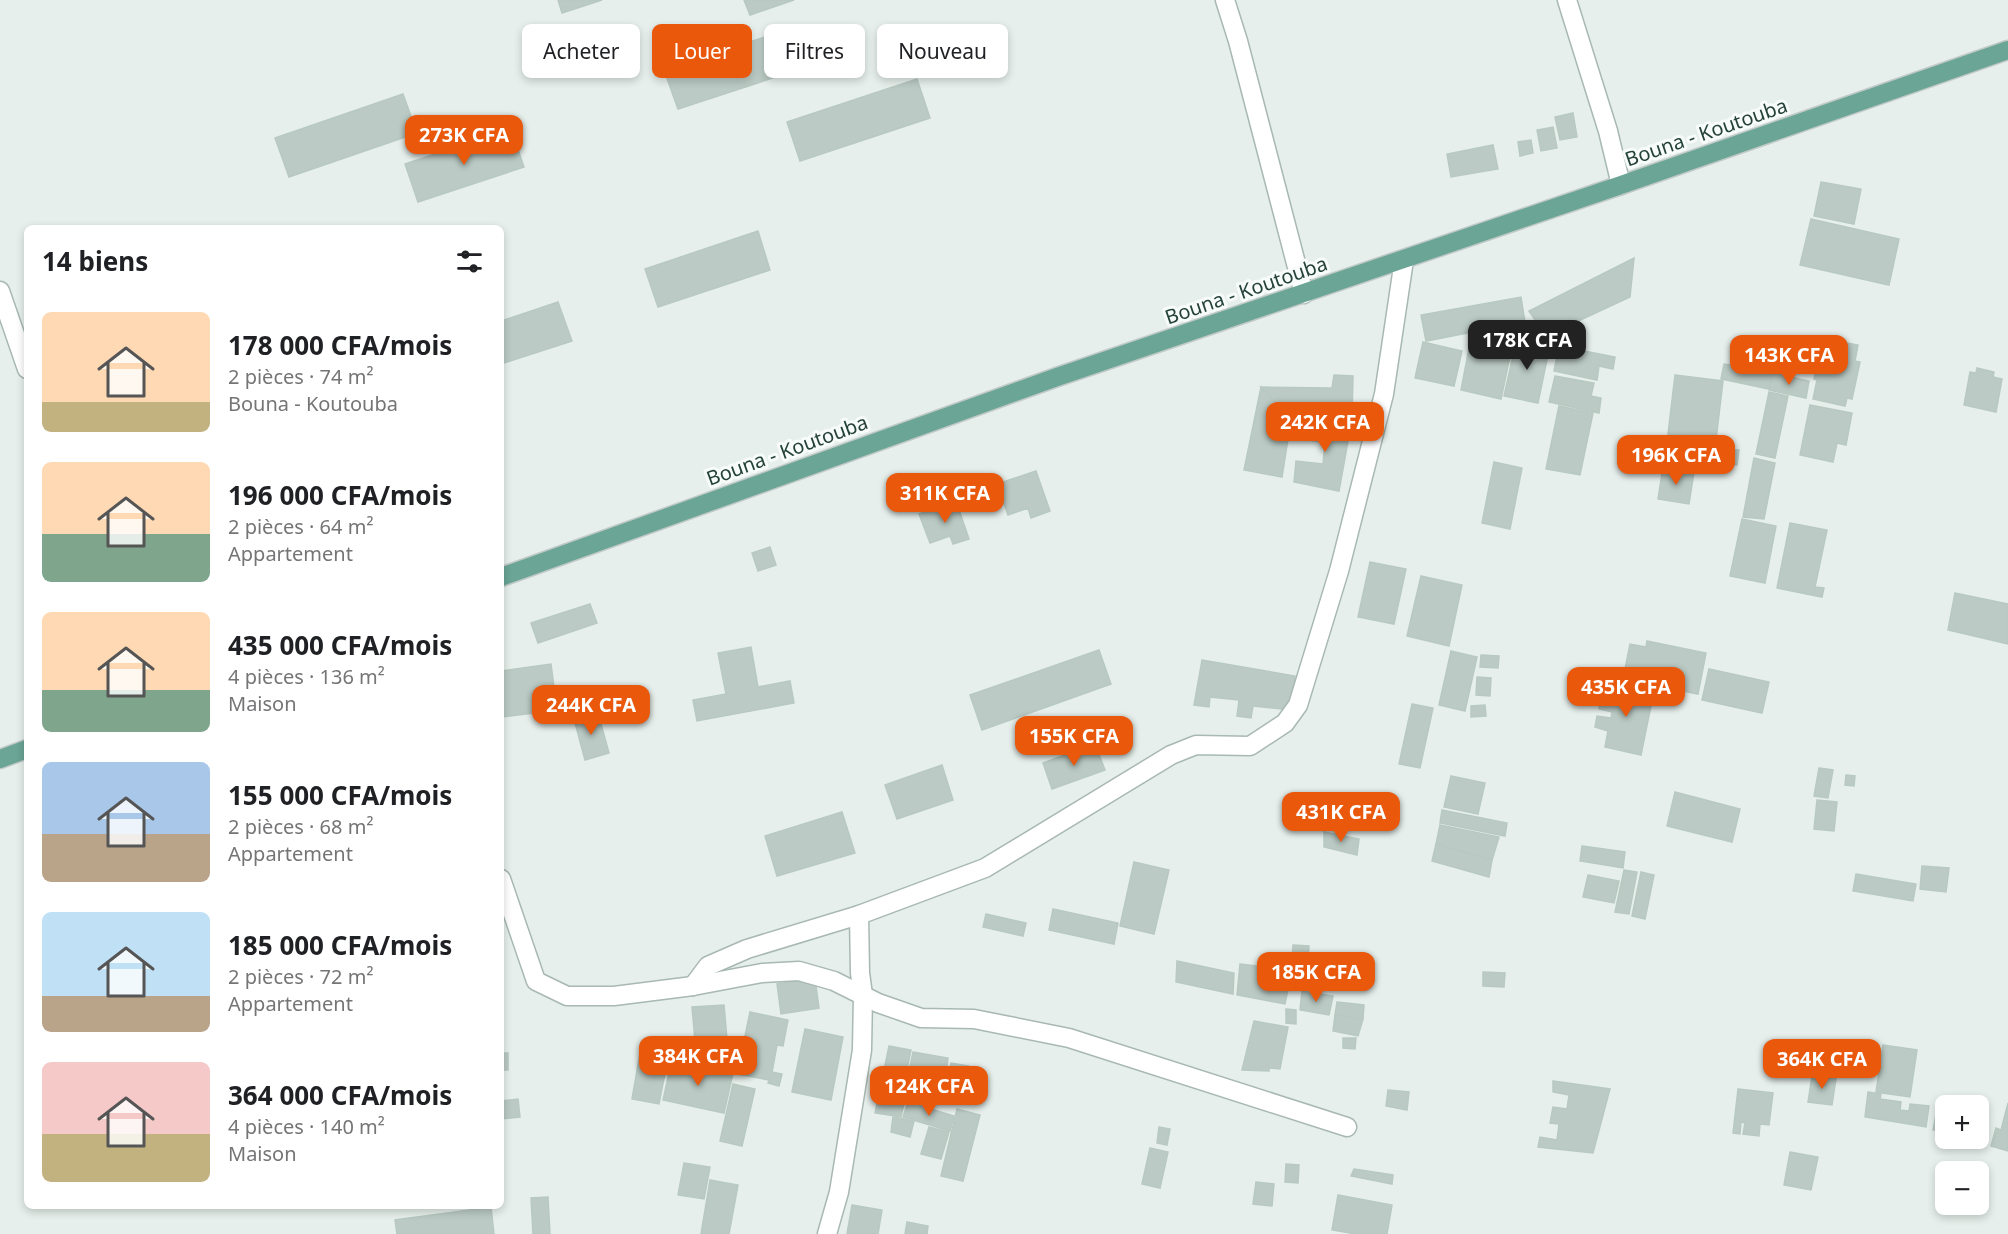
<!DOCTYPE html>
<html lang="fr">
<head>
<meta charset="utf-8">
<style>
  :root { --surface:#fff; --page:#f2f2f2; --text:#202124; --muted:#757577; --accent:#ea580c }
  body { margin:0; font-family:"Noto Sans",sans-serif; background:var(--page); color:var(--text); height:100vh; display:flex; flex-direction:column; font-size:22px; white-space:nowrap }
  * { box-sizing:border-box; margin:0 }
  p { font-size:20px; color:var(--muted) }
  .icon { flex:none; width:33px; height:33px; fill:none; stroke:currentColor; stroke-width:2; stroke-linecap:round; stroke-linejoin:round }
  .map { position:relative; flex:1; overflow:hidden }
  .side { position:absolute; left:24px; top:225px; width:480px; height:984px; display:flex; flex-direction:column; background:var(--surface); border-radius:9px; box-shadow:0 3px 9px #0003 }
  .side>* { flex:none }
  .guide { position:absolute; left:522px; top:24px; width:570px; height:54px; display:flex; gap:12px }
  .buttons { position:absolute; left:1935px; top:1095px; display:grid; gap:12px }
  .buttons a { display:grid; place-items:center; width:54px; height:54px; border-radius:9px; background:var(--surface); box-shadow:0 3px 9px #0003; font-size:30px }
  .price { position:absolute; translate:-50% -51px; padding:0 14px; border-radius:12px; background:var(--accent); color:#fff; font-size:20px; line-height:39px; filter:drop-shadow(0 2px 3px #0008) }
  .price::after { content:''; position:absolute; left:50%; top:36px; width:18px; height:14px; margin-left:-9px; background:inherit; clip-path:polygon(0 0,100% 0,50% 100%) }
  .price.selected { background:#222; color:#fff }
  ul { padding:0; list-style:none }
  li { display:flex; align-items:center; gap:18px; height:150px; padding:0 18px }
  li span { display:grid; place-items:center; flex:none; width:168px; height:120px; border-radius:9px; color:#555 }
  li>.icon { margin-inline-start:auto }
  span .icon { width:72px; height:72px; fill:#fffc; stroke-width:1 }
  li b { font-size:26px }
  h2 { display:flex; justify-content:space-between; align-items:center; height:72px; padding:0 18px; font-size:26px }
  .tag { padding:0 21px; border-radius:9px; background:var(--surface); box-shadow:0 3px 9px #0003; font-size:21px; line-height:54px }
  .tag.selected { background:var(--accent); color:#fff }
  .map>svg:first-child { display:block }
  .building { fill:#bbcac4; stroke:#b8c9c2; stroke-width:1.5 }
  .lines { fill:none; stroke-linecap:round; stroke-linejoin:round }
  .minor-casing { stroke:#a8b8b2; stroke-width:21 }
  .primary-casing { stroke:#c2cac8; stroke-width:21 }
  .minor { stroke:#fff; stroke-width:18 }
  .primary { stroke:#6aa596; stroke-width:18 }
  .labels { text-anchor:middle; dominant-baseline:central; stroke-width:6; stroke-linejoin:round; paint-order:stroke }
  .street-label { font-size:20px; fill:#24423a; stroke:#f7fbf9 }
</style>
</head>
<body>
<div class="map">
<svg width="2008" height="1234" viewBox="0 0 2008 1234">
  <rect width="100%" height="100%" fill="#e6efeb"/>
  <g class="building">
    <polygon points="558,0 602,0 562,13"/>
    <polygon points="744,0 794,0 750,15"/>
    <polygon points="777,33 791,72 678,109 664,70"/>
    <polygon points="917,79 930,118 800,161 787,122"/>
    <polygon points="403,94 417,133 289,177 275,138"/>
    <polygon points="1573,113 1577,137 1560,140 1555,117"/>
    <polygon points="1553,127 1557,148 1541,151 1537,130"/>
    <polygon points="511,129 524,167 418,202 405,164"/>
    <polygon points="1531,140 1533,153 1520,156 1518,142"/>
    <polygon points="1493,145 1498,169 1451,177 1447,154"/>
    <polygon points="1821,182 1861,189 1854,224 1814,216"/>
    <polygon points="1811,219 1899,239 1889,285 1800,265"/>
    <polygon points="758,231 770,270 658,307 645,269"/>
    <polygon points="1634,258 1630,297 1546,336 1529,311"/>
    <polygon points="1521,297 1525,322 1426,341 1421,315"/>
    <polygon points="558,302 572,341 501,364 501,321"/>
    <polygon points="1471,338 1512,347 1501,399 1461,390"/>
    <polygon points="1517,338 1550,345 1538,403 1504,396"/>
    <polygon points="1825,339 1858,345 1855,361 1860,362 1852,399 1847,398 1845,406 1813,399 1817,380 1814,379 1818,359 1821,359"/>
    <polygon points="1423,342 1462,351 1454,386 1415,378"/>
    <polygon points="1559,346 1615,357 1613,369 1599,366 1597,380 1554,371"/>
    <polygon points="1724,364 1772,373 1769,389 1721,379"/>
    <polygon points="1977,368 1994,372 1993,377 2002,379 1996,412 1964,405 1970,372 1976,373"/>
    <polygon points="1772,373 1809,381 1806,398 1769,390"/>
    <polygon points="1334,375 1353,376 1352,419 1291,420 1261,387 1332,388"/>
    <polygon points="1675,375 1723,381 1716,440 1668,434"/>
    <polygon points="1555,376 1594,383 1591,396 1601,398 1599,413 1549,402"/>
    <polygon points="1261,387 1291,420 1282,477 1244,470"/>
    <polygon points="1769,392 1788,396 1775,458 1756,454"/>
    <polygon points="1810,405 1852,413 1846,445 1837,443 1833,462 1800,455"/>
    <polygon points="1559,406 1593,413 1580,475 1546,469"/>
    <polygon points="1352,419 1339,491 1294,482 1296,461 1323,464 1325,442 1299,439 1300,421"/>
    <polygon points="1720,449 1739,450 1737,465 1720,463"/>
    <polygon points="1754,458 1775,463 1764,519 1743,517"/>
    <polygon points="1494,462 1522,468 1510,529 1482,523"/>
    <polygon points="1663,467 1694,472 1689,504 1658,499"/>
    <polygon points="1036,471 1050,511 1031,518 1028,508 1008,515 997,484"/>
    <polygon points="956,501 969,539 953,544 950,536 930,543 919,514"/>
    <polygon points="1742,519 1776,526 1765,583 1730,576"/>
    <polygon points="1790,523 1827,530 1815,587 1824,588 1822,597 1777,588"/>
    <polygon points="770,547 776,565 758,571 752,553"/>
    <polygon points="1370,562 1406,569 1394,624 1358,617"/>
    <polygon points="1421,576 1462,585 1449,646 1407,636"/>
    <polygon points="1955,593 2008,604 2008,644 1948,630"/>
    <polygon points="590,604 597,623 538,643 531,623"/>
    <polygon points="1647,641 1706,653 1698,694 1623,679 1630,644 1646,647"/>
    <polygon points="751,647 758,687 790,681 794,703 697,721 693,700 726,694 718,653"/>
    <polygon points="1099,650 1111,684 982,730 970,695"/>
    <polygon points="1451,651 1477,657 1465,711 1439,705"/>
    <polygon points="1481,655 1499,656 1498,668 1480,667"/>
    <polygon points="1202,660 1295,676 1290,710 1253,706 1251,718 1237,716 1239,700 1210,697 1209,707 1194,705"/>
    <polygon points="551,664 555,695 548,696 550,711 501,717 501,671"/>
    <polygon points="1709,669 1769,682 1762,713 1702,700"/>
    <polygon points="1477,677 1491,678 1490,696 1476,695"/>
    <polygon points="1604,681 1654,691 1641,755 1605,747 1608,731 1595,727 1597,716 1611,718 1612,712 1599,709 1600,700 1614,703 1616,692 1603,689"/>
    <polygon points="1412,704 1433,708 1420,768 1399,764"/>
    <polygon points="1485,705 1486,716 1471,717 1471,706"/>
    <polygon points="598,713 609,753 585,760 574,719"/>
    <polygon points="1095,744 1105,770 1052,789 1043,763"/>
    <polygon points="942,765 953,800 897,819 885,785"/>
    <polygon points="1819,768 1833,770 1828,798 1814,796"/>
    <polygon points="1846,775 1855,776 1854,786 1845,785"/>
    <polygon points="1451,776 1485,783 1478,814 1444,807"/>
    <polygon points="1675,792 1740,809 1732,842 1667,826"/>
    <polygon points="1817,800 1837,802 1834,831 1814,829"/>
    <polygon points="1442,810 1507,823 1505,836 1440,823"/>
    <polygon points="842,812 855,853 777,876 765,836"/>
    <polygon points="1440,825 1499,837 1492,860 1436,844"/>
    <polygon points="1324,832 1359,839 1357,855 1324,847"/>
    <polygon points="1436,844 1492,860 1489,877 1432,861"/>
    <polygon points="1582,846 1625,852 1623,868 1580,861"/>
    <polygon points="1134,862 1169,870 1154,934 1120,926"/>
    <polygon points="1922,866 1949,868 1946,892 1920,889"/>
    <polygon points="1624,870 1637,872 1629,914 1615,912"/>
    <polygon points="1641,872 1654,875 1645,919 1632,916"/>
    <polygon points="1856,874 1916,884 1913,901 1853,891"/>
    <polygon points="1588,875 1619,881 1614,903 1583,897"/>
    <polygon points="1053,909 1118,923 1114,944 1049,930"/>
    <polygon points="986,914 1026,923 1023,936 983,927"/>
    <polygon points="1293,945 1309,946 1308,962 1292,961"/>
    <polygon points="1177,961 1234,973 1233,994 1176,982"/>
    <polygon points="1240,964 1274,968 1273,983 1289,985 1285,1004 1237,995"/>
    <polygon points="1483,972 1505,973 1504,987 1483,986"/>
    <polygon points="815,979 819,1008 781,1014 777,984"/>
    <polygon points="1302,991 1333,996 1329,1015 1300,1010"/>
    <polygon points="1337,1002 1364,1005 1363,1019 1335,1015"/>
    <polygon points="724,1005 727,1039 695,1041 692,1007"/>
    <polygon points="1286,1009 1296,1010 1296,1024 1286,1023"/>
    <polygon points="750,1012 788,1020 783,1046 777,1045 772,1072 782,1074 779,1086 768,1083 769,1080 737,1074"/>
    <polygon points="1335,1015 1363,1019 1358,1036 1333,1031"/>
    <polygon points="1254,1021 1288,1027 1280,1069 1269,1068 1269,1071 1242,1070"/>
    <polygon points="805,1029 843,1037 831,1100 792,1092"/>
    <polygon points="1343,1038 1356,1038 1355,1049 1343,1048"/>
    <polygon points="1883,1045 1917,1050 1910,1097 1876,1092"/>
    <polygon points="889,1046 911,1050 907,1069 914,1070 909,1100 905,1099 901,1117 875,1113"/>
    <polygon points="913,1052 948,1058 945,1078 916,1074 917,1069 910,1067"/>
    <rect x="501" y="1053" width="7" height="17"/>
    <polygon points="640,1053 668,1058 659,1104 632,1099"/>
    <polygon points="672,1060 733,1073 724,1113 663,1100"/>
    <polygon points="951,1063 969,1066 962,1104 944,1101"/>
    <polygon points="1812,1076 1836,1079 1832,1105 1808,1102"/>
    <polygon points="1553,1081 1610,1089 1593,1153 1538,1147 1540,1137 1557,1140 1559,1124 1550,1123 1553,1107 1567,1109 1569,1095 1553,1092"/>
    <polygon points="733,1084 755,1089 742,1146 720,1141"/>
    <polygon points="1738,1089 1773,1093 1769,1125 1760,1124 1759,1136 1743,1134 1745,1123 1741,1122 1740,1134 1733,1133"/>
    <polygon points="1388,1090 1409,1092 1407,1110 1386,1106"/>
    <polygon points="1868,1092 1881,1094 1880,1099 1901,1102 1900,1110 1909,1111 1910,1104 1929,1106 1926,1127 1865,1117"/>
    <polygon points="518,1099 520,1117 501,1119 501,1101"/>
    <polygon points="908,1102 954,1116 950,1131 903,1117"/>
    <polygon points="2008,1103 2008,1151 1991,1146 1996,1128 2001,1130"/>
    <polygon points="957,1109 980,1115 963,1181 941,1176"/>
    <polygon points="1937,1109 1946,1111 1946,1132 1933,1130"/>
    <polygon points="893,1117 914,1121 910,1137 891,1132"/>
    <polygon points="929,1127 949,1132 941,1159 921,1154"/>
    <polygon points="1159,1127 1170,1129 1167,1145 1157,1143"/>
    <polygon points="1150,1148 1168,1152 1160,1188 1142,1184"/>
    <polygon points="1790,1152 1818,1157 1811,1190 1784,1185"/>
    <polygon points="684,1163 710,1167 704,1199 678,1195"/>
    <polygon points="1286,1164 1299,1165 1298,1183 1285,1182"/>
    <polygon points="1354,1169 1393,1175 1392,1184 1351,1176"/>
    <polygon points="710,1180 738,1185 729,1234 701,1234"/>
    <polygon points="1256,1182 1274,1184 1272,1206 1253,1204"/>
    <polygon points="1338,1195 1392,1205 1387,1234 1356,1234 1332,1230"/>
    <polygon points="548,1197 550,1234 533,1234 531,1198"/>
    <polygon points="852,1205 882,1210 878,1234 847,1234"/>
    <polygon points="491,1207 494,1234 397,1234 395,1220"/>
    <polygon points="907,1222 928,1226 927,1234 905,1234"/>
  </g>
  <g class="lines">
    <defs>
      <g id="minor">
        <polyline points="1225,0 1238,41 1304,294"/>
        <polyline points="1567,0 1608,131 1621,185"/>
        <polyline points="0,291 27,369"/>
        <polyline points="501,879 536,981 567,996 614,996 693,986 762,973 799,971 834,981 878,1003 921,1018 974,1019 1069,1038 1347,1127"/>
        <polyline points="693,986 708,966 747,949 859,915 985,868 1171,755 1196,745 1250,746 1285,723 1298,705 1339,571 1384,394 1404,260"/>
        <polyline points="827,1234 839,1192 862,1050 863,995 860,973 859,915"/>
      </g>
      <g id="primary">
        <polyline points="501,577 1057,377 1621,185 2008,50"/>
        <polyline points="0,759 27,749"/>
      </g>
    </defs>
    <use href="#minor" class="minor-casing"/>
    <use href="#primary" class="primary-casing"/>
    <use href="#minor" class="minor"/>
    <use href="#primary" class="primary"/>
  </g>
  <g class="labels">
    <g class="street-label">
      <text transform="translate(1706 132) rotate(-19)">Bouna - Koutouba</text>
      <text transform="translate(1246 290) rotate(-19)">Bouna - Koutouba</text>
      <text transform="translate(787 450) rotate(-20)">Bouna - Koutouba</text>
    </g>
  </g>
</svg>
<div class="buttons">
<a>+</a>
<a>−</a>
</div>
<b class="price" style="left:464px;top:166px">273K CFA</b>
<b class="price selected" style="left:1527px;top:371px">178K CFA</b>
<b class="price" style="left:1789px;top:386px">143K CFA</b>
<b class="price" style="left:1325px;top:453px">242K CFA</b>
<b class="price" style="left:1676px;top:486px">196K CFA</b>
<b class="price" style="left:945px;top:524px">311K CFA</b>
<b class="price" style="left:1626px;top:718px">435K CFA</b>
<b class="price" style="left:591px;top:736px">244K CFA</b>
<b class="price" style="left:1074px;top:767px">155K CFA</b>
<b class="price" style="left:1341px;top:843px">431K CFA</b>
<b class="price" style="left:1316px;top:1003px">185K CFA</b>
<b class="price" style="left:698px;top:1087px">384K CFA</b>
<b class="price" style="left:1822px;top:1090px">364K CFA</b>
<b class="price" style="left:929px;top:1117px">124K CFA</b>
<div class="guide">
<a class="tag">Acheter</a>
<a class="tag selected">Louer</a>
<a class="tag">Filtres</a>
<a class="tag">Nouveau</a>
</div>
<section class="side">
<h2>14 biens<svg class="icon" aria-label="filters" viewBox="0 0 24 24"><path d="M4 7h16M4 17h16"/><circle cx="9" cy="7" r="2"/><circle cx="15" cy="17" r="2"/></svg></h2>
<ul>
<li><span style="background:linear-gradient(#ffd9b3 75%,#c2b280 0)"><svg class="icon" aria-label="home" viewBox="0 0 24 24"><path d="M3 11l9-7 9 7M6 9v11h12V9"/></svg></span><div><b>178 000 CFA/mois</b><p>2 pièces · 74 m²</p><p>Bouna - Koutouba</p></div></li>
<li><span style="background:linear-gradient(#ffd9b3 60%,#7fa58c 0)"><svg class="icon" aria-label="home" viewBox="0 0 24 24"><path d="M3 11l9-7 9 7M6 9v11h12V9"/></svg></span><div><b>196 000 CFA/mois</b><p>2 pièces · 64 m²</p><p>Appartement</p></div></li>
<li><span style="background:linear-gradient(#ffd9b3 65%,#7fa58c 0)"><svg class="icon" aria-label="home" viewBox="0 0 24 24"><path d="M3 11l9-7 9 7M6 9v11h12V9"/></svg></span><div><b>435 000 CFA/mois</b><p>4 pièces · 136 m²</p><p>Maison</p></div></li>
<li><span style="background:linear-gradient(#a9c7e8 60%,#b9a48a 0)"><svg class="icon" aria-label="home" viewBox="0 0 24 24"><path d="M3 11l9-7 9 7M6 9v11h12V9"/></svg></span><div><b>155 000 CFA/mois</b><p>2 pièces · 68 m²</p><p>Appartement</p></div></li>
<li><span style="background:linear-gradient(#bfe0f5 70%,#b9a48a 0)"><svg class="icon" aria-label="home" viewBox="0 0 24 24"><path d="M3 11l9-7 9 7M6 9v11h12V9"/></svg></span><div><b>185 000 CFA/mois</b><p>2 pièces · 72 m²</p><p>Appartement</p></div></li>
<li><span style="background:linear-gradient(#f6c9c9 60%,#c2b280 0)"><svg class="icon" aria-label="home" viewBox="0 0 24 24"><path d="M3 11l9-7 9 7M6 9v11h12V9"/></svg></span><div><b>364 000 CFA/mois</b><p>4 pièces · 140 m²</p><p>Maison</p></div></li>
</ul>
</section>
</div>
</body>
</html>
